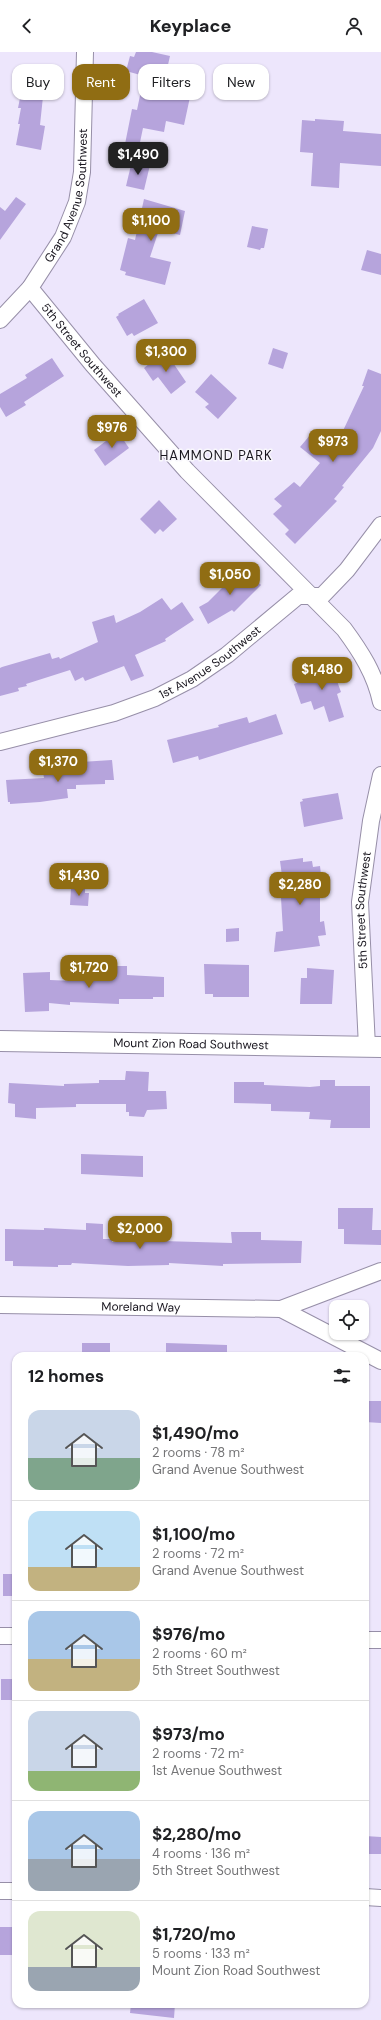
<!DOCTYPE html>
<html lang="en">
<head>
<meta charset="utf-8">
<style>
  :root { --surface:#fff; --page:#f2f2f2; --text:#202124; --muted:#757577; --line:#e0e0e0; --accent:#906d13 }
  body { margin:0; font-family:"DM Sans",sans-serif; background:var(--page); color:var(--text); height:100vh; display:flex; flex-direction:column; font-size:15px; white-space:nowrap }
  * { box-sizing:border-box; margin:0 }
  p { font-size:13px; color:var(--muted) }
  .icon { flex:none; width:22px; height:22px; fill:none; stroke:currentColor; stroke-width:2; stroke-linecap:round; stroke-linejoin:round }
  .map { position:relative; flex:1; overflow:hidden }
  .details { position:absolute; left:12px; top:1300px; width:357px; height:656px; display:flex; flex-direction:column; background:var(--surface); border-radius:12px; box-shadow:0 1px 3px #0004 }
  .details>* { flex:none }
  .hud { position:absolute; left:12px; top:12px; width:357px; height:36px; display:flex; gap:8px }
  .buttons { position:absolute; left:329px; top:1248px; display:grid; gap:8px }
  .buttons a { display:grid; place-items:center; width:40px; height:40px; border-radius:8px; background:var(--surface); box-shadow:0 1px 3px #0004; font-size:20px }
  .price { position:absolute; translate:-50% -34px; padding:0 9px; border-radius:8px; background:var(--accent); color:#fff; font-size:13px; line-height:26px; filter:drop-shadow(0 1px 2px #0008) }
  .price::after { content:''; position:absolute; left:50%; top:24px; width:12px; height:9px; margin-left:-6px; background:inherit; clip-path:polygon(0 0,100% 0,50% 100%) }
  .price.active { background:#222; color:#fff }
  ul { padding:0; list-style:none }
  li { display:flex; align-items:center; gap:12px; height:100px; padding:0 16px }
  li+li { border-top:1px solid var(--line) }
  li span { display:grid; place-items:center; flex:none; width:112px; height:80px; border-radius:12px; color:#555 }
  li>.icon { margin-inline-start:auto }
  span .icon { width:48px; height:48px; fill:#fffc; stroke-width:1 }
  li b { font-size:17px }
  h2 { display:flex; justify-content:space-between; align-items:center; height:48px; padding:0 16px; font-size:17px }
  .pill { padding:0 14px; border-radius:12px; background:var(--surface); box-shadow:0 1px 3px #0004; font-size:14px; line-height:36px }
  .pill.active { background:var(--accent); color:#fff }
  header { display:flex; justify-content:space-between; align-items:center; height:52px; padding:0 16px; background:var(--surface); font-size:18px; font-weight:800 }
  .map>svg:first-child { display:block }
  .building { fill:#b6a4dc }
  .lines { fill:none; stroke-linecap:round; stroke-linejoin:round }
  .minor-casing { stroke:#978fa8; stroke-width:18 }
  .tertiary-casing { stroke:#978fa8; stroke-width:22 }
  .minor { stroke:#fff; stroke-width:16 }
  .tertiary { stroke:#fff; stroke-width:20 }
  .labels { text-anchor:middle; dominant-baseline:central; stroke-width:3; stroke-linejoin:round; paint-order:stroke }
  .street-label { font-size:12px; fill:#18151e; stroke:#f8f7fc }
  .neighbourhood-label { font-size:13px; letter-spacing:1px; fill:#18151e; stroke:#f8f7fc }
</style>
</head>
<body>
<header><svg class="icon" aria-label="back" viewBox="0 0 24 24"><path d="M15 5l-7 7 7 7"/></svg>Keyplace<svg class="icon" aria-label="person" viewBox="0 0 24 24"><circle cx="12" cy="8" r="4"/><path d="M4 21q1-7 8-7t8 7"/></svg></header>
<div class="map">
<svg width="381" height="1968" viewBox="0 0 381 1968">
  <rect width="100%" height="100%" fill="#ede6fc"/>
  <g class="building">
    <polygon points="136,0 152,0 170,4 162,39 190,45 184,73 166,69 164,80 143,76 139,95 125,92 132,57 137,58 144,24 126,19 130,4 134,5"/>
    <polygon points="23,31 44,35 40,73 45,74 41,98 16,93 20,72 18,72 21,56 18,56"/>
    <polygon points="315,67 344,69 343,79 381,82 381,114 340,111 339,136 311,134 313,101 300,100 302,68 315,69"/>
    <polygon points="132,109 150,113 144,138 126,134"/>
    <polygon points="16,145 26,152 0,188 0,155 5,159"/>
    <polygon points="144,147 185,159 180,183 159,178 150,205 171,210 165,233 125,223 126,220 120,218 128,186 135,188"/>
    <polygon points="252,174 268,177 264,196 261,196 260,198 247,195"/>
    <polygon points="367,198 381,202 381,223 361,218"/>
    <polygon points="144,247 158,271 134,284 132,281 127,284 116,265 119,263 118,262"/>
    <polygon points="273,296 288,301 283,317 268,312"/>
    <polygon points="165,299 186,330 171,342 158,325 153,329 144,316"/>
    <polygon points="52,306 64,324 24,350 26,353 6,365 0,355 0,342 27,326 25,323"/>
    <polygon points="368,317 381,322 381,379 373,396 342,434 344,435 334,447 337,449 295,492 285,482 289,478 273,462 282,454 274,447 294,430 300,435 320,411 300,395 311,382 312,383 315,380 325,387 330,382 341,383 364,334 362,334"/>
    <polygon points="211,322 237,346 218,367 205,355 209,352 195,340"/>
    <polygon points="118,380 129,396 105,414 94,398"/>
    <polygon points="159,448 177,467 163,480 160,477 155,482 140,467"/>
    <polygon points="243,515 261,533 234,560 232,558 208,572 199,555 208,550"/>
    <polygon points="162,546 171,558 182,550 194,568 165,587 166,589 135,603 144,624 131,629 124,614 85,629 83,625 75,629 70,618 26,632 27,634 18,636 19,639 0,644 0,616 2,615 50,601 52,607 59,605 60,607 98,590 92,570 114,563 116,571 140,560"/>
    <polygon points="326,608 330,619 333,618 341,640 337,642 344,665 329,670 324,654 314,658 311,649 301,652 294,632 314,625 310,613"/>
    <polygon points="276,662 283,682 199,708 198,704 173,711 167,688 219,675 218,673 247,665 249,671"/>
    <polygon points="112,708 114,728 105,728 105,732 76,733 76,737 67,737 68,746 40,750 10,752 10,750 8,750 6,728 44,726 43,720 81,717 81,710"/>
    <polygon points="338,741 343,767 304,775 300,750 303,749 302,747"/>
    <polygon points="303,806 303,810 312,809 313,815 320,814 322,831 320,832 320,870 324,869 326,883 318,884 320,894 274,900 276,880 283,879 281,846 285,846 280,809"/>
    <polygon points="71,836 85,837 85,841 89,841 88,854 70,853"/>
    <polygon points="239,876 239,889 226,890 226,877"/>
    <polygon points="204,912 249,913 249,945 213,945 213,942 205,942"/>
    <polygon points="108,914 127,914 127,923 164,925 164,945 153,945 153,947 119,947 119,952 70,950 70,953 49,951 49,959 25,960 23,921 50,920 50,928 75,929 76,920 108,922"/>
    <polygon points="307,916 334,918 332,952 300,952 301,926 307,926"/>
    <polygon points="126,1019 149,1020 148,1039 166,1039 167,1057 147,1058 144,1065 129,1064 129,1060 126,1060 126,1052 76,1052 76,1055 36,1056 36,1067 15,1065 15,1052 8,1051 9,1031 64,1034 64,1032 99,1031 99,1028 125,1028"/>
    <polygon points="320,1028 335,1028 335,1034 370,1034 370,1076 330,1076 331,1068 309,1067 310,1060 271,1059 271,1052 234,1051 234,1030 264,1030 264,1033 310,1035 320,1034"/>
    <polygon points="81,1102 143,1104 143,1125 81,1122"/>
    <polygon points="338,1156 373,1156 372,1178 381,1178 381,1193 344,1192 344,1177 338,1177"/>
    <polygon points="86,1171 103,1172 103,1187 112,1187 112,1190 162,1189 232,1191 231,1180 261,1180 261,1188 302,1189 301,1211 223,1212 223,1214 169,1211 169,1213 128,1214 72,1211 71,1213 58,1213 58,1215 13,1214 13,1209 5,1209 5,1177 44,1178 44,1176 86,1178"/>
    <rect x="82" y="1291" width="28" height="13"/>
    <polygon points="166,1291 227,1293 227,1304 166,1304"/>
    <polygon points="365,1349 381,1349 381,1371 365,1370"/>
    <rect x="3" y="1522" width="13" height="22"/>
    <rect x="1" y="1627" width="15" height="21"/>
    <polygon points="365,1784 381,1785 381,1802 365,1802"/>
    <rect x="0" y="1875" width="13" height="28"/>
    <polygon points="131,1952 175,1952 174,1966 130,1961"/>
  </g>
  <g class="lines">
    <defs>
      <g id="minor">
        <path id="s1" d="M30,236L93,313L187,419L344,577C361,600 375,622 381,650"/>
        <path id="s2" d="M0,268L30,236L63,185L77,150L82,120L85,0"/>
        <path id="s3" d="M0,690L114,661L155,646L192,627L227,603L298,544H322L347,518L381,473"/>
        <path id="s4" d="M367,995L360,850L371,769L381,723"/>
        <path id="s5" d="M0,1253L281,1257L381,1219"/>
        <polyline points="281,1257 381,1309"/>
        <polyline points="0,1584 16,1584"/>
        <polyline points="365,1588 381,1588"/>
        <polyline points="0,1839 16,1839"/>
        <polyline points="365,1845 381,1846"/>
      </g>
      <g id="tertiary">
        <path id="s6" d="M0,989L381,995"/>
      </g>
    </defs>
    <use href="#minor" class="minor-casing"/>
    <use href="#tertiary" class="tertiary-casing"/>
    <use href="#minor" class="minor"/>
    <use href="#tertiary" class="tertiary"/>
  </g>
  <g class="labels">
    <g class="street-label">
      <text stroke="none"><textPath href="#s2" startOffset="146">Grand Avenue Southwest</textPath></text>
      <text stroke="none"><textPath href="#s1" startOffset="81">5th Street Southwest</textPath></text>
      <text stroke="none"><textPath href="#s3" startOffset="227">1st Avenue Southwest</textPath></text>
      <text stroke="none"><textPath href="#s4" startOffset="137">5th Street Southwest</textPath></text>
      <text stroke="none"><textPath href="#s6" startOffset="191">Mount Zion Road Southwest</textPath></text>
      <text stroke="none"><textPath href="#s5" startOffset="141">Moreland Way</textPath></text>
    </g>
    <g class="neighbourhood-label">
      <text x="216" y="403">HAMMOND PARK</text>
    </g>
  </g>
</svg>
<div class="buttons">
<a><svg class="icon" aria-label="locate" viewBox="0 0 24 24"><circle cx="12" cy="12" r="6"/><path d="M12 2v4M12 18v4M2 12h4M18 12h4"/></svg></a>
</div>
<b class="price active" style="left:138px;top:124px">$1,490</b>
<b class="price" style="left:151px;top:190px">$1,100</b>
<b class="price" style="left:166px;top:321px">$1,300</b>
<b class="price" style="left:112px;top:397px">$976</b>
<b class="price" style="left:333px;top:411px">$973</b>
<b class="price" style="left:230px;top:544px">$1,050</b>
<b class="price" style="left:322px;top:639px">$1,480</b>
<b class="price" style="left:58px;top:731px">$1,370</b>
<b class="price" style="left:79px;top:845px">$1,430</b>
<b class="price" style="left:300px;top:854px">$2,280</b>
<b class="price" style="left:89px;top:937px">$1,720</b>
<b class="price" style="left:140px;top:1198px">$2,000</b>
<div class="hud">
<a class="pill">Buy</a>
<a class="pill active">Rent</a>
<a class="pill">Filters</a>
<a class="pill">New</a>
</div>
<section class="details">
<h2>12 homes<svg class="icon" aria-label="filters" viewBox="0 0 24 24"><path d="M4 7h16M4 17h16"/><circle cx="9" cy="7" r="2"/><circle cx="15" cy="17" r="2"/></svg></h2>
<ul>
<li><span style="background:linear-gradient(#c9d6e8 60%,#7fa58c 0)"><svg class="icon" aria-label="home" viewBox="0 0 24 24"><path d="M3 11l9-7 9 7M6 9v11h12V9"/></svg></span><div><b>$1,490/mo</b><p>2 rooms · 78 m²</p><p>Grand Avenue Southwest</p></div></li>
<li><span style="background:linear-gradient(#bfe0f5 70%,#c2b280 0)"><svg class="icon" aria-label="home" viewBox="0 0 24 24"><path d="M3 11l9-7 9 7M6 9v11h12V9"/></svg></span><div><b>$1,100/mo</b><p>2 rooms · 72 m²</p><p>Grand Avenue Southwest</p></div></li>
<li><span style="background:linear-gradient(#a9c7e8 60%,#c2b280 0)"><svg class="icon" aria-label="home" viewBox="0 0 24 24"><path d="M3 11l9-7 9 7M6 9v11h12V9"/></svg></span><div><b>$976/mo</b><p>2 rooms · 60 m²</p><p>5th Street Southwest</p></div></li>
<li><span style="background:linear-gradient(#c9d6e8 75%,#8fb573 0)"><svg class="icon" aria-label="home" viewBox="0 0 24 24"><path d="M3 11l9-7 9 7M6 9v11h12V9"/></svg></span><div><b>$973/mo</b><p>2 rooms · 72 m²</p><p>1st Avenue Southwest</p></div></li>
<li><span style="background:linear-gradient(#a9c7e8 60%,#9aa5b1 0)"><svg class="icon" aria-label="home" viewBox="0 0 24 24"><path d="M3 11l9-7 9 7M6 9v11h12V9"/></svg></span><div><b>$2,280/mo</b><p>4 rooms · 136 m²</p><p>5th Street Southwest</p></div></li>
<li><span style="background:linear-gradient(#dfe7d0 70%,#9aa5b1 0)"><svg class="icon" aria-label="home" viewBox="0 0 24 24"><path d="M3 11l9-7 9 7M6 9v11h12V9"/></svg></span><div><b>$1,720/mo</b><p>5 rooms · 133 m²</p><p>Mount Zion Road Southwest</p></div></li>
</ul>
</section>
</div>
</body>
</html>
